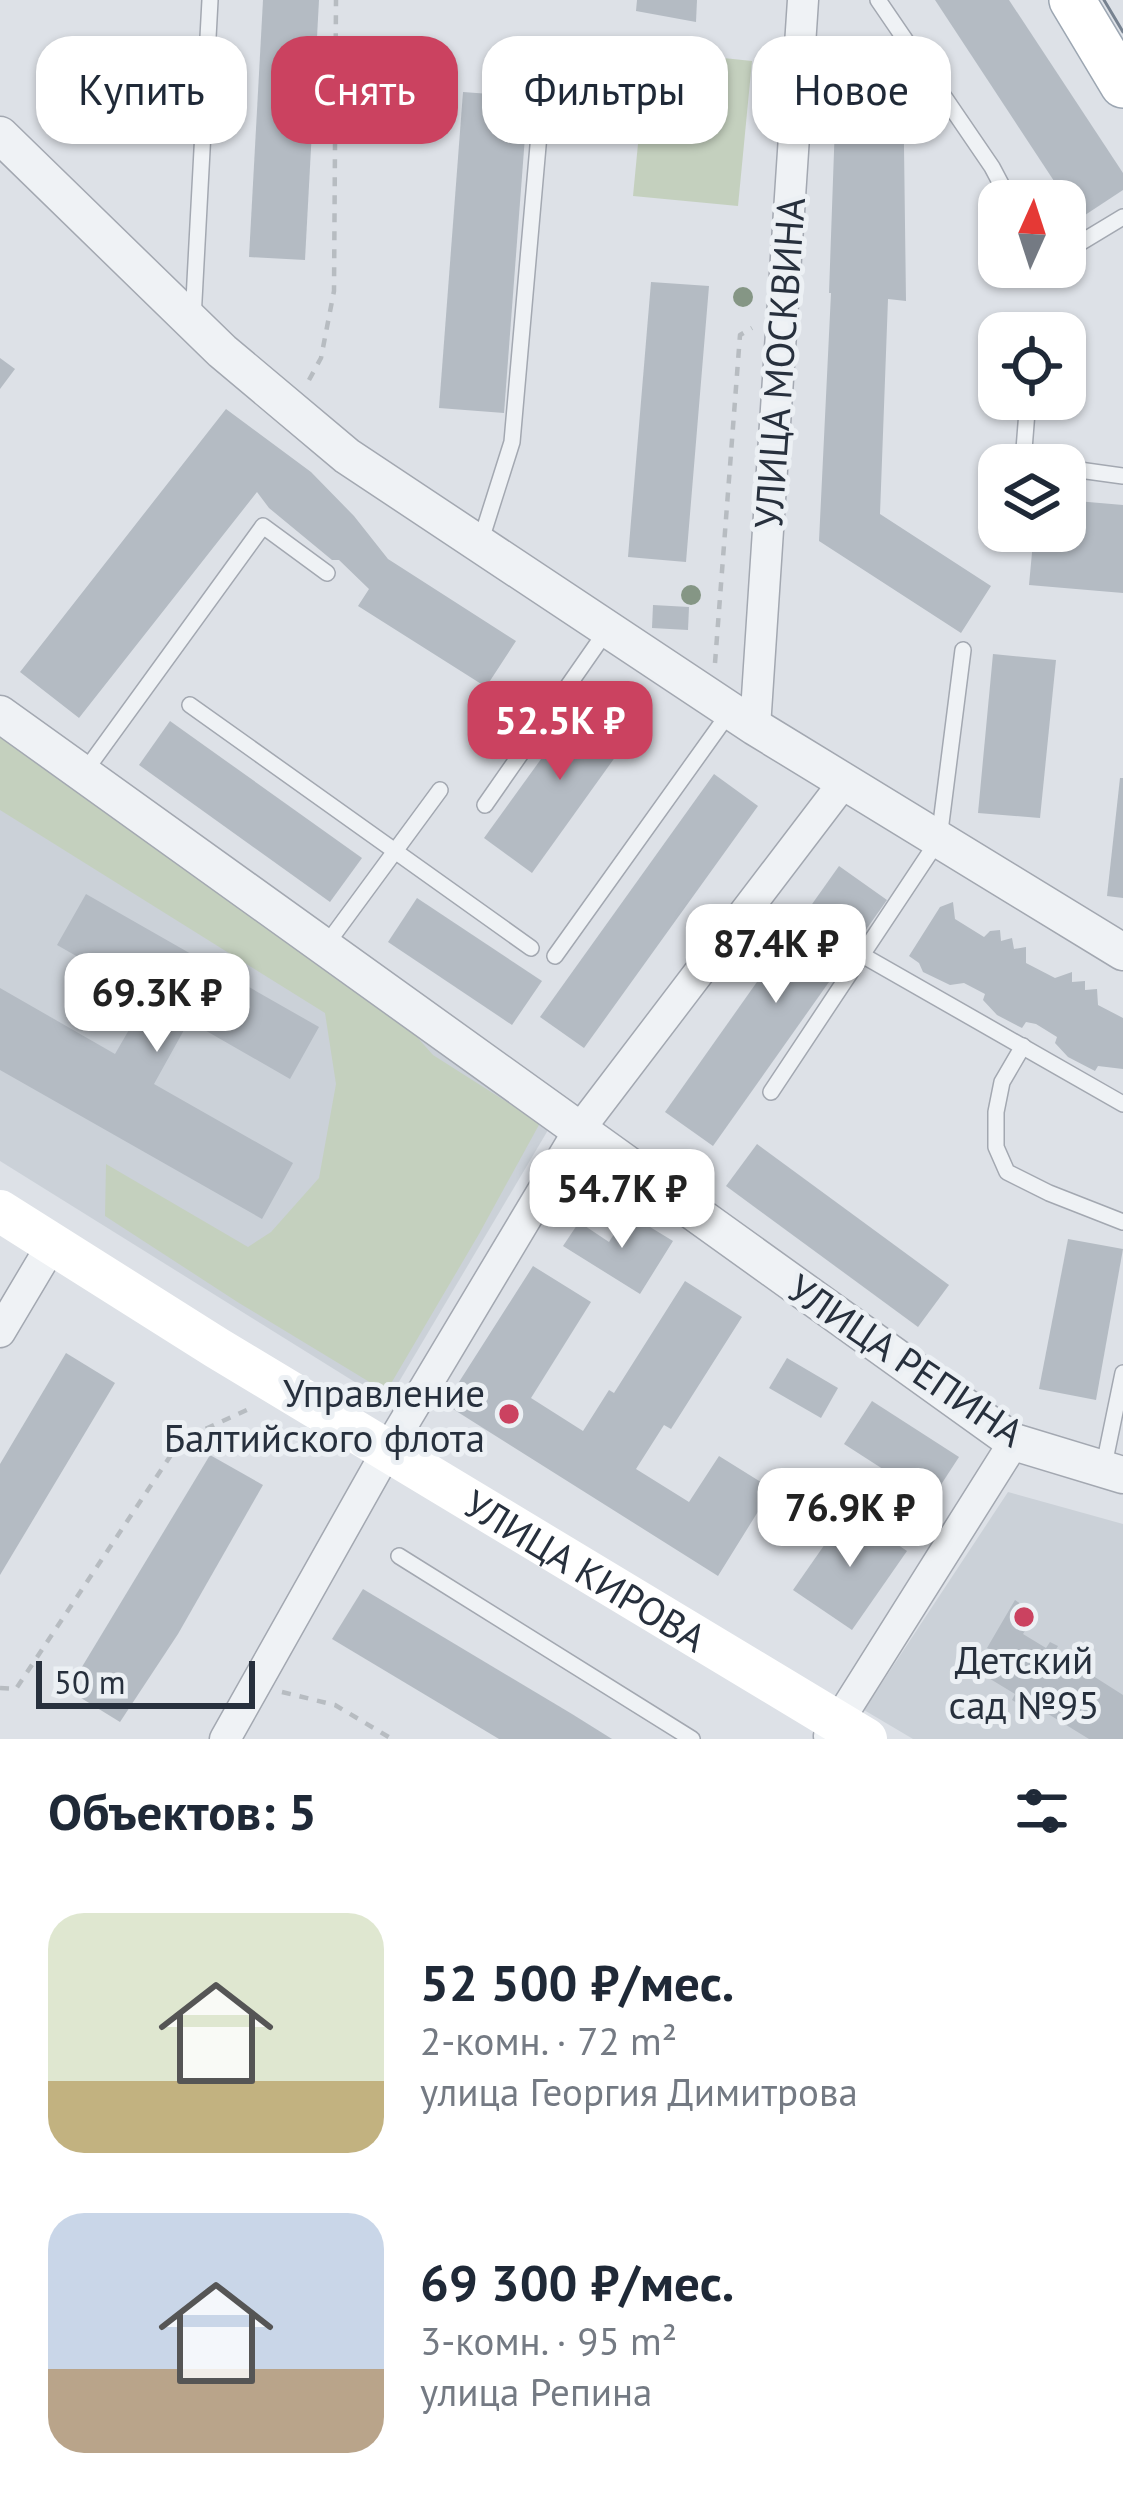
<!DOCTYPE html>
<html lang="ru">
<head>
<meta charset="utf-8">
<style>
  :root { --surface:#fff; --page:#f6f6f7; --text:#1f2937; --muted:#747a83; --accent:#cb4260 }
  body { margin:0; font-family:"PT Sans",sans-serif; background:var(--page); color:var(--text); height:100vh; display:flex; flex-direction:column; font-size:45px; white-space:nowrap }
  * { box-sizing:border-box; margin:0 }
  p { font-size:39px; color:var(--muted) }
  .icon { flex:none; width:66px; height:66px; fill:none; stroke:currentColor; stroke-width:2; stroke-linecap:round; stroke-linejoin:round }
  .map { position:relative; height:1739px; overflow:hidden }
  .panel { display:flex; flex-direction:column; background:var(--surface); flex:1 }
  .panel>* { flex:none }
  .banner { position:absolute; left:36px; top:36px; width:1053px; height:108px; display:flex; gap:24px }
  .needle { width:78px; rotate:3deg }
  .buttons { position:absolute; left:978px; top:180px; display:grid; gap:24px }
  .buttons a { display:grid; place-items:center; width:108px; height:108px; border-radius:24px; background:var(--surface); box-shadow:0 3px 9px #0004; font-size:60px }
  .scale { position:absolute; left:36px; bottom:30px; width:219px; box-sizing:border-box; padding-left:12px; border:6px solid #27303d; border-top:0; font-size:33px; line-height:42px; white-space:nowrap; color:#27303d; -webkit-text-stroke:9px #ecf0f4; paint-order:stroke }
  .price { position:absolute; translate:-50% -102px; padding:0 27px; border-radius:24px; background:#fff; color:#222; font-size:39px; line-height:78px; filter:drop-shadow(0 3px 6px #0008) }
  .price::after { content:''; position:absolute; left:50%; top:72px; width:36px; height:27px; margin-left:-18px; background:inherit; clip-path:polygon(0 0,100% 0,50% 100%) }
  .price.on { background:var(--accent); color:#fff }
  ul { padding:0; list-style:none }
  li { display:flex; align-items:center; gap:36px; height:300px; padding:0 48px }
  li span { display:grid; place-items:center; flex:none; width:336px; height:240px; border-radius:36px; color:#555 }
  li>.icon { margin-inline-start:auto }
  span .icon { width:144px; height:144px; fill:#fffc; stroke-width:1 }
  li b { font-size:51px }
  h2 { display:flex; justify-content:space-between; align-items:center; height:144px; padding:0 48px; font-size:51px }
  .pill { padding:0 42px; border-radius:36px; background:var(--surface); box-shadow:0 3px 9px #0004; font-size:42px; line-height:108px }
  .pill.on { background:var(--accent); color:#fff }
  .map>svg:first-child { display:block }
  .built { fill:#cbd1d8 }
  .green { fill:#c4d0be }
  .building { fill:#b4bbc3 }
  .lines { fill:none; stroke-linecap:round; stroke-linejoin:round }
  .service-casing { stroke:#a3a8b1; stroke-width:18 }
  .minor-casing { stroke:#a3a8b1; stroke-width:33 }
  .tertiary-casing { stroke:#a3a8b1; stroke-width:39 }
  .primary-casing { stroke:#9ca6b2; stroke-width:48 }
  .path { stroke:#b7bcc1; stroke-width:4.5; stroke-dasharray:9 9; stroke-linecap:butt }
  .service { stroke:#eff2f5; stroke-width:15 }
  .minor { stroke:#eff2f5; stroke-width:30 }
  .tertiary { stroke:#eff2f5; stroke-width:36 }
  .secondary { stroke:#fff; stroke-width:42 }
  .primary { stroke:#fff; stroke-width:45 }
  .tram { stroke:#778290; stroke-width:3 }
  .tree { fill:#859685 }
  .poi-dot { fill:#cb4260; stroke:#ecf0f4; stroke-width:4.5 }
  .labels { text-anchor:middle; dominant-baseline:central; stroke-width:10; stroke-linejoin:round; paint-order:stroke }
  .street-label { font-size:39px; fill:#27303d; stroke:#ecf0f4 }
  .poi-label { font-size:39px; fill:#27303d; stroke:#ecf0f4; text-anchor:end }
</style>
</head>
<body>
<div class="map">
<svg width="1123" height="1739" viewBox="0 0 1123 1739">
  <rect width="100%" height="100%" fill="#dde1e7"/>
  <g class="built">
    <polygon points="0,743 551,1125 387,1402 0,1161"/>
    <polygon points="1008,1492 1123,1524 1123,1739 913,1739 864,1710"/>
  </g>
  <g class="green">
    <polygon points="647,50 752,61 738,206 633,196"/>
    <polygon points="0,732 386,1002 433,1055 540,1123 479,1234 386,1392 239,1303 105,1216 106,1164 248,1247 271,1232 319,1178 336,1084 325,1013 0,810"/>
  </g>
  <g class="building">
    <polygon points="263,0 319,0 305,260 249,257"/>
    <polygon points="637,0 697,0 696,22 636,11"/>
    <polygon points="935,0 1009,0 1123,173 1123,190 1079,219"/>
    <polygon points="903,69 906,301 888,299 880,514 991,586 961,633 819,541 831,293 829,293 836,95"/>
    <polygon points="463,92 528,97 504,413 439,408"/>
    <polygon points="651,282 709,286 686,562 628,557"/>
    <polygon points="0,358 15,369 0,389"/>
    <polygon points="226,409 311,472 354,516 388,559 516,641 486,687 358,606 369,589 339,560 332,560 269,508 257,492 79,718 20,672"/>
    <polygon points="1065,500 1123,505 1123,593 1029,585 1034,531 1065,531"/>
    <polygon points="653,605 689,607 688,630 652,628"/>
    <polygon points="993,654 1056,660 1040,818 978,813"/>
    <polygon points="588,694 636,728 532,873 484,838"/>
    <polygon points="170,721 362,858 330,902 139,765"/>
    <polygon points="714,774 758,806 584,1048 540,1017"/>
    <polygon points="1120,778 1123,778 1123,898 1107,896"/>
    <polygon points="839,866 887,900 713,1146 665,1112"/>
    <polygon points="86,894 319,1027 290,1079 189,1021 154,1084 293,1163 262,1219 0,1070 0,988 115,1054 148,997 57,945"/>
    <polygon points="417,898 542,981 512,1025 388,942"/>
    <polygon points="953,902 955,919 984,937 990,931 1000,930 1001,941 1012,938 1014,949 1026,947 1026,963 1055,978 1072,972 1072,982 1085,981 1085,990 1097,989 1098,1005 1123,1018 1123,1069 1098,1066 1095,1071 1068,1057 1055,1043 1057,1037 1036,1024 1026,1022 1022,1028 997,1015 983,1000 985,994 964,983 950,985 923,972 919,963 909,956 940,907"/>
    <polygon points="757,1144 949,1285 918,1327 726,1186"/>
    <polygon points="627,1213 673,1241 640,1294 563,1246 579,1222 609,1242"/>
    <polygon points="1068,1239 1123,1249 1096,1400 1039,1389"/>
    <polygon points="533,1266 591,1302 531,1398 583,1431 609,1390 614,1393 685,1281 742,1317 671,1429 664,1425 636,1469 689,1502 719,1456 772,1489 718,1576 445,1404"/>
    <polygon points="66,1353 115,1383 0,1575 0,1464"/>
    <polygon points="787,1358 838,1388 821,1418 769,1388"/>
    <polygon points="872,1401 959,1457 931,1500 844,1444"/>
    <polygon points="210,1455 263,1485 178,1634 120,1722 68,1690"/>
    <polygon points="848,1511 907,1551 852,1630 793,1590"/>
    <polygon points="363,1589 572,1714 612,1739 499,1739 332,1639"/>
    <polygon points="1015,1600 1036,1614 1023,1634 1046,1648 1050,1642 1058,1646 1054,1653 1065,1660 1069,1654 1093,1669 1090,1674 1123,1695 1123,1739 1089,1739 1027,1701 1024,1707 1012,1700 1015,1694 982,1674 995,1652 987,1648"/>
  </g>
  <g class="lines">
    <defs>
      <g id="service">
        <polyline points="878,0 992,167 1010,201"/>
        <polyline points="1065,252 1123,217"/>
        <polyline points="193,319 210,0"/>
        <polyline points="1028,399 1023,462 1042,465"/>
        <polyline points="1065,468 1123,476"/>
        <polyline points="480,543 512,442 543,89"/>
        <polyline points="190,705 531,948"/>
        <polyline points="83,774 263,526 327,573"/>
        <polyline points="485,805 607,630"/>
        <polyline points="326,945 440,790"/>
        <polyline points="862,955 1123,1104"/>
        <polyline points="555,956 729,713"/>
        <polyline points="1023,1046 1002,1082 996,1112 996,1147 1007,1172 1049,1193 1123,1222"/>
        <polyline points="771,1092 939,839 963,650"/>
        <polyline points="1103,1470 1123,1373"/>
        <polyline points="399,1556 692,1739"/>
      </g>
      <g id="minor">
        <polyline points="755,727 803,0"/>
        <polyline points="0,1332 53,1243"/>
        <polyline points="829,1736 1014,1442"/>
        <polyline points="225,1739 387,1451 579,1130 844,782"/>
      </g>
      <g id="tertiary">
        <polyline points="0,135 222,351 347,456 755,727 1123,952"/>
        <polyline points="0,714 1014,1442 1123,1475"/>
      </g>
      <polyline id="primary" points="1072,0 1123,85"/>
    </defs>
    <use href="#service" class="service-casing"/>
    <use href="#minor" class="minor-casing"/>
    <use href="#tertiary" class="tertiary-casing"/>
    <use href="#primary" class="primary-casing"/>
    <g class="path">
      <polyline points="309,380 321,358 334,291 336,0"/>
      <polyline points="715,663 740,335 752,328"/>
      <polyline points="0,1688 16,1689 181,1440 249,1409"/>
      <polyline points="282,1692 335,1705 392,1739"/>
    </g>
    <use href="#service" class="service"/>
    <use href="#minor" class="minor"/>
    <use href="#tertiary" class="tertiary"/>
    <path class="secondary" id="s1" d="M0,1211L217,1348L866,1739"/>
    <use href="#primary" class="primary"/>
    <polyline class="tram" points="1104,0 1123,32"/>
  </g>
  <g class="tree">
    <circle cx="743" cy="297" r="10"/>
    <circle cx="691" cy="595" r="10"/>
  </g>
  <g class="poi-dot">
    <circle cx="509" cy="1414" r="12"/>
    <circle cx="1024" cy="1617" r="12"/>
  </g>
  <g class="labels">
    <g class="street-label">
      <text transform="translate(779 363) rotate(-86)">УЛИЦА МОСКВИНА</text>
      <text transform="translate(906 1360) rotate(34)">УЛИЦА РЕПИНА</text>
      <text stroke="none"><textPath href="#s1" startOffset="687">УЛИЦА КИРОВА</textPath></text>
    </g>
    <g class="poi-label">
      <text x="485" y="1392">Управление<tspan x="485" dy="45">Балтийского флота</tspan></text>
      <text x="1024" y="1659" text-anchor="middle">Детский<tspan x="1024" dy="45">сад №95</tspan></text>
    </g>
  </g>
</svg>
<div class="buttons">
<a><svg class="needle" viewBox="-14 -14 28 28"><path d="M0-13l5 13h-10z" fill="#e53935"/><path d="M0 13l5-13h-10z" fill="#747a83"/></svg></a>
<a><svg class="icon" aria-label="locate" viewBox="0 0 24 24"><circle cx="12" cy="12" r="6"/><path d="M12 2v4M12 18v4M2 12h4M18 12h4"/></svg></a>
<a><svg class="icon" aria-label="layers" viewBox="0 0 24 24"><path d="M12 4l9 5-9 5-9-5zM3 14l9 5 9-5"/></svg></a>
</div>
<div class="scale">50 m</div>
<b class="price on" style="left:560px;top:783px">52.5K ₽</b>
<b class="price" style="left:776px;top:1006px">87.4K ₽</b>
<b class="price" style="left:157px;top:1055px">69.3K ₽</b>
<b class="price" style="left:622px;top:1251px">54.7K ₽</b>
<b class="price" style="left:850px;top:1570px">76.9K ₽</b>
<div class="banner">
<a class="pill">Купить</a>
<a class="pill on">Снять</a>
<a class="pill">Фильтры</a>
<a class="pill">Новое</a>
</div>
</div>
<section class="panel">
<h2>Объектов: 5<svg class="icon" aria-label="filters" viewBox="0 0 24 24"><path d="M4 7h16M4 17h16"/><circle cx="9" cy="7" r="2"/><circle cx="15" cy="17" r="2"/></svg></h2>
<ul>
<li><span style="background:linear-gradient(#dfe7d0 70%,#c2b280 0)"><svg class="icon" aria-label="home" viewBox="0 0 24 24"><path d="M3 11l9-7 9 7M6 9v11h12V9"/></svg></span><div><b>52 500 ₽/мес.</b><p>2-комн. · 72 m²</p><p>улица Георгия Димитрова</p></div></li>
<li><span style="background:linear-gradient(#c9d6e8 65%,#b9a48a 0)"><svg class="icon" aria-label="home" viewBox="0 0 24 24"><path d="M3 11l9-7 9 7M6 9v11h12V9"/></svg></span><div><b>69 300 ₽/мес.</b><p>3-комн. · 95 m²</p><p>улица Репина</p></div></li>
</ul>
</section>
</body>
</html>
